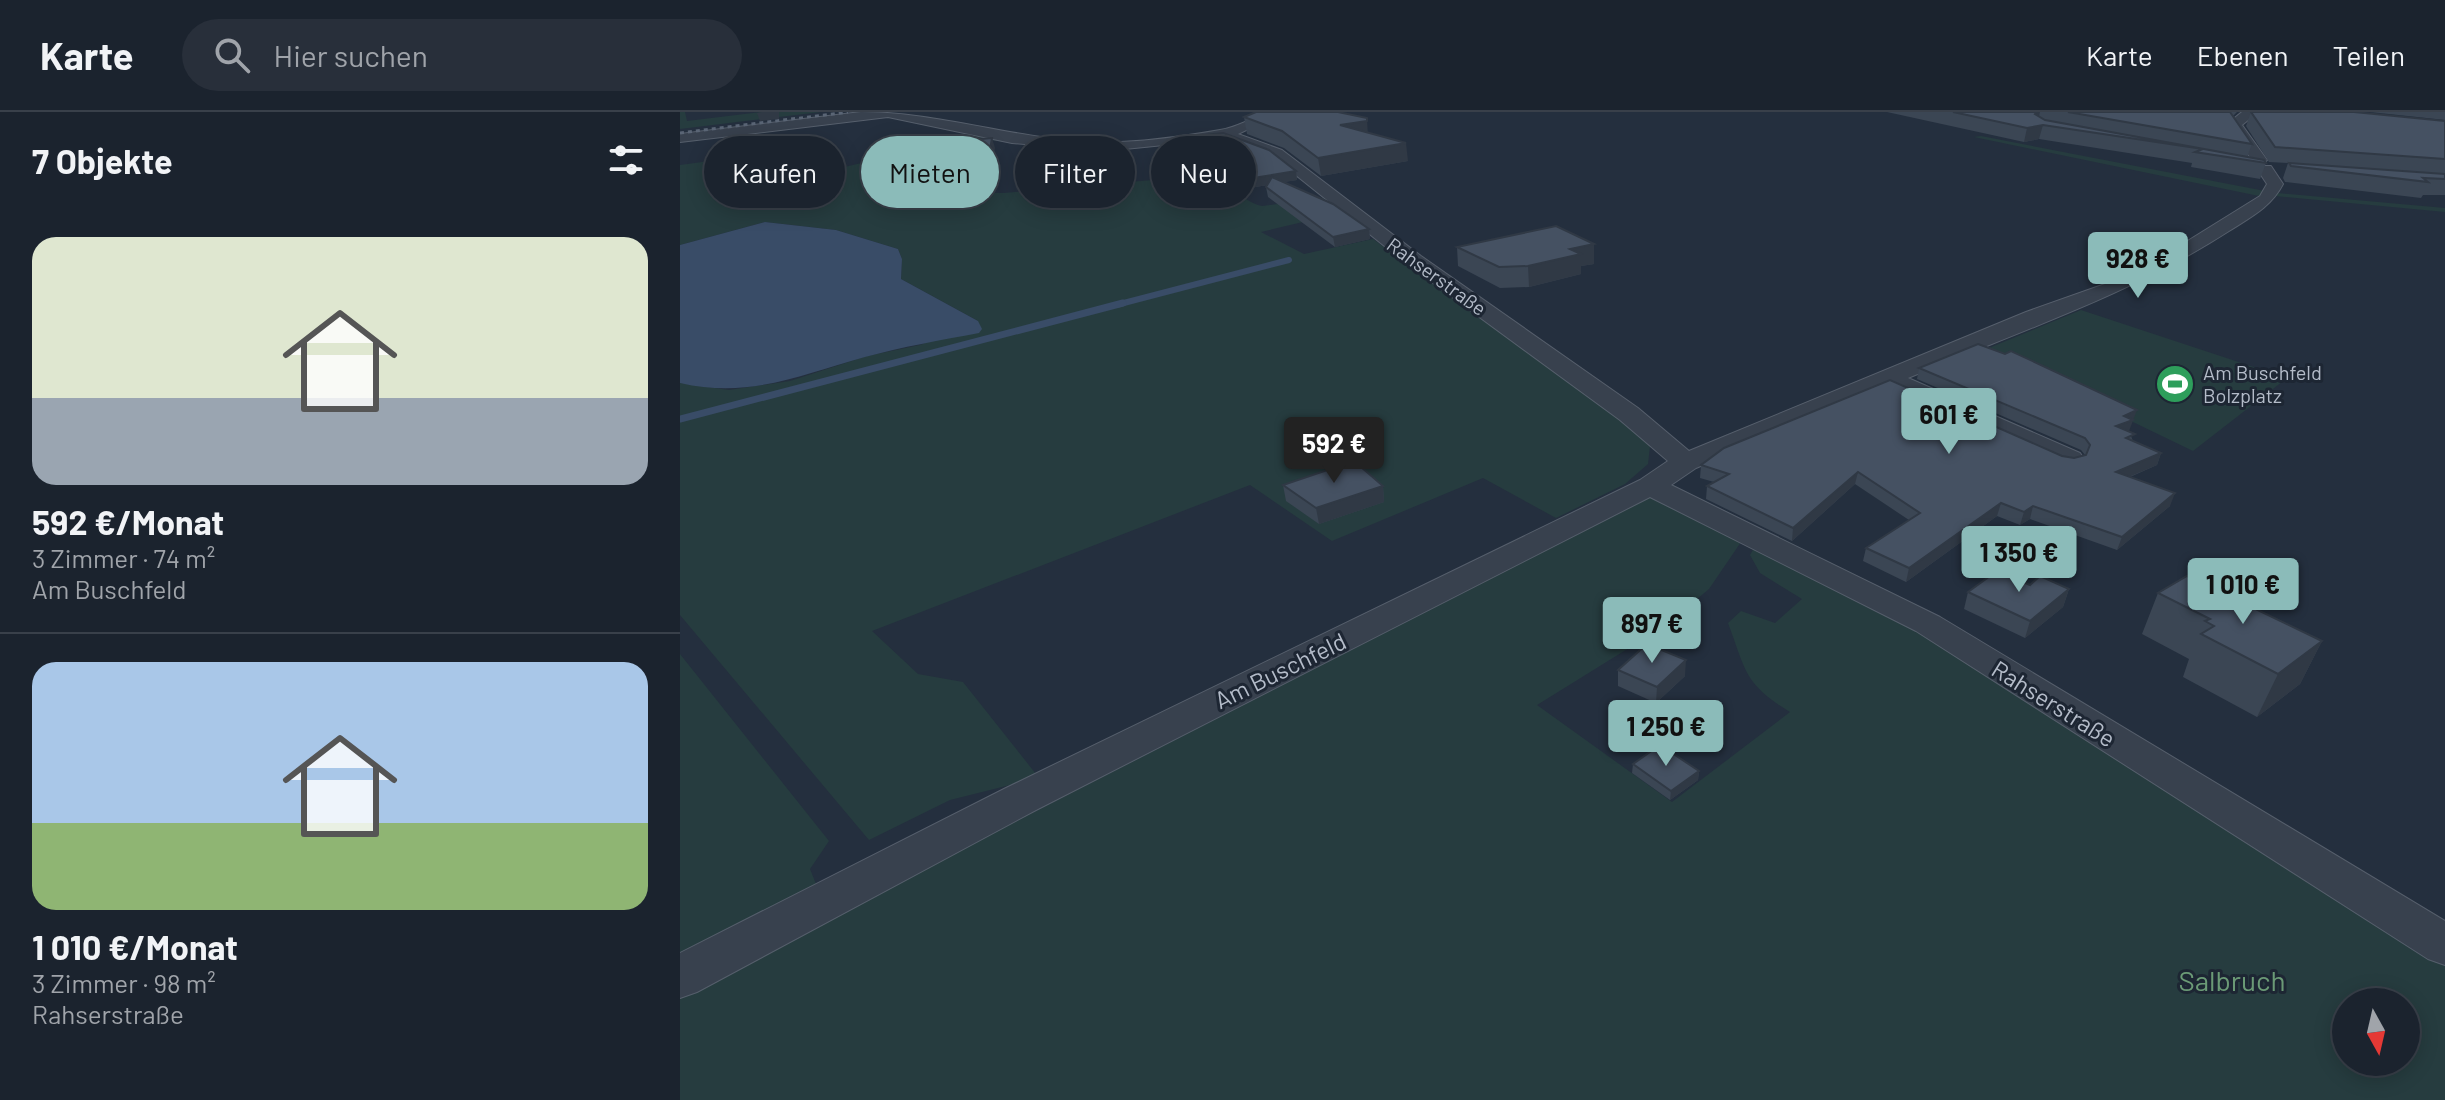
<!DOCTYPE html>
<html lang="de">
<head>
<meta charset="utf-8">
<style>
  :root { --surface:#1b232e; --page:#282f3a; --text:#f1f3f6; --muted:#a0a4aa; --line:#39404a; --accent:#8bbbb9 }
  body { margin:0; font-family:Barlow,sans-serif; background:var(--page); color:var(--text); height:100vh; display:flex; flex-direction:column; font-size:30px; white-space:nowrap }
  * { box-sizing:border-box; margin:0 }
  p { font-size:26px; color:var(--muted) }
  .icon { flex:none; width:44px; height:44px; fill:none; stroke:currentColor; stroke-width:2; stroke-linecap:round; stroke-linejoin:round }
  .map { position:relative; flex:1; overflow:hidden }
  .panel { display:flex; flex-direction:column; background:var(--surface); width:680px }
  .panel>* { flex:none }
  .banner { position:absolute; left:24px; top:24px; width:760px; height:72px; display:flex; gap:16px }
  .needle { width:52px; rotate:172deg }
  .tools { position:absolute; left:1652px; top:876px; display:grid; gap:16px }
  .tools a { display:grid; place-items:center; width:88px; height:88px; border-radius:50%; background:var(--surface); box-shadow:0 4px 20px #0003,0 0 0 2px var(--line); font-size:40px }
  .price { position:absolute; translate:-50% -68px; padding:0 18px; border-radius:8px; background:var(--accent); color:#111; font-size:26px; line-height:52px; filter:drop-shadow(0 2px 4px #0008) }
  .price::after { content:''; position:absolute; left:50%; top:48px; width:24px; height:18px; margin-left:-12px; background:inherit; clip-path:polygon(0 0,100% 0,50% 100%) }
  .price.on { background:#222; color:#fff }
  ul { padding:0; list-style:none }
  li { display:grid; align-content:center; gap:16px; height:424px; padding:0 32px }
  li+li { border-top:2px solid var(--line) }
  li span { display:grid; place-items:center; height:248px; border-radius:24px; color:#555 }
  li>.icon { margin-inline-start:auto }
  span .icon { width:144px; height:144px; fill:#fffc; stroke-width:1 }
  li b { font-size:34px }
  h2 { display:flex; justify-content:space-between; align-items:center; height:96px; padding:0 32px; font-size:34px }
  .pill { padding:0 28px; border-radius:36px; background:var(--surface); box-shadow:0 4px 20px #0003,0 0 0 2px var(--line); font-size:28px; line-height:72px }
  .pill.on { background:var(--accent); color:#111 }
  header { display:flex; align-items:center; gap:48px; box-sizing:border-box; height:112px; padding:0 40px; background:var(--surface); border-bottom:2px solid var(--line) }
  header strong { font-size:38px }
  nav { display:flex; gap:44px; margin-inline-start:auto; font-size:28px }
  .search { width:560px; height:72px; background:var(--page); display:flex; align-items:center; gap:20px; box-sizing:border-box; padding:0 28px; border-radius:44px; color:var(--muted); font-size:30px }
  main { display:flex; flex:1; min-height:0 }
  .map>svg:first-child { display:block }
  .green { fill:#263c3f; fill-rule:evenodd }
  .water { fill:#394c67 }
  .lines { fill:none; stroke-linecap:round; stroke-linejoin:round }
  .stream-far1 { stroke:#394c67; stroke-width:6 }
  .stream { stroke:#394c67; stroke-width:7 }
  .street-casing { stroke:#565f6c; stroke-width:2 }
  .street { fill:#38414e; fill-rule:evenodd }
  .rail { stroke:#5a6575; stroke-width:3; stroke-dasharray:4 4; stroke-linecap:butt }
  .wall { fill:#3b4654 }
  .shaded-wall { fill:#303945 }
  .building { fill:#455162; stroke:#303945; stroke-width:2 }
  .labels { text-anchor:middle; dominant-baseline:central; stroke-width:6; stroke-linejoin:round; paint-order:stroke }
  .far-street-label { font-size:20px; fill:#b4bcc9; stroke:#1d2633 }
  .far-poi-label { font-size:20px; fill:#b4bcc9; stroke:#1d2633; text-anchor:start }
  .street-label { font-size:24px; fill:#b4bcc9; stroke:#1d2633 }
  .near-park-label { font-size:28px; fill:#6b9a76; stroke:#1d2633 }
</style>
</head>
<body>
<header>
<strong>Karte</strong>
<div class="search"><svg class="icon" aria-label="search" viewBox="0 0 24 24"><circle cx="10" cy="10" r="6"/><path d="M15 15l6 6"/></svg>Hier suchen</div>
<nav><a>Karte</a><a>Ebenen</a><a>Teilen</a></nav>
</header>
<main>
<section class="panel">
<h2>7 Objekte<svg class="icon" aria-label="filters" viewBox="0 0 24 24"><path d="M4 7h16M4 17h16"/><circle cx="9" cy="7" r="2"/><circle cx="15" cy="17" r="2"/></svg></h2>
<ul>
<li><span style="background:linear-gradient(#dfe7d0 65%,#9aa5b1 0)"><svg class="icon" aria-label="home" viewBox="0 0 24 24"><path d="M3 11l9-7 9 7M6 9v11h12V9"/></svg></span><div><b>592 €/Monat</b><p>3 Zimmer · 74 m²</p><p>Am Buschfeld</p></div></li>
<li><span style="background:linear-gradient(#a9c7e8 65%,#8fb573 0)"><svg class="icon" aria-label="home" viewBox="0 0 24 24"><path d="M3 11l9-7 9 7M6 9v11h12V9"/></svg></span><div><b>1 010 €/Monat</b><p>3 Zimmer · 98 m²</p><p>Rahserstraße</p></div></li>
</ul>
</section>
<div class="map">
<svg width="1765" height="988" viewBox="0 0 1765 988">
  <rect width="100%" height="100%" fill="#242f3e"/>
  <g class="green">
    <polygon points="0,0 5,0 7,9 81,0 141,0 0,17"/>
    <path d="M296,24L336,31L310,28L218,51L255,54L248,79L324,81L518,64L530,58L598,48L618,65L552,74L548,77L554,83C566,84 570,92 582,94L643,86L661,101L581,120L624,142L693,127L950,315L970,334L968,352L945,372L876,406L803,366L652,429L570,373L192,519L238,562L283,570L356,662L342,670L270,688L189,728L0,503V271L49,278L110,269L187,244L240,233L298,209L221,167L222,147L218,137L156,118L85,110L0,133V53L59,45L122,65Z"/>
    <polygon points="1301,24 1585,79 1579,84 1294,25"/>
    <polygon points="1597,81 1765,96 1765,100 1595,84"/>
    <polygon points="1401,198 1607,266 1513,339 1304,238"/>
    <path d="M970,385L1061,430L1029,477L986,513L857,593L992,690L1110,600C1064,572 1066,559 1048,511L1061,499L1095,511L1122,487L1080,461L1070,443L1074,436L1246,524L1765,846V988H0V881ZM1666,890H1726V950H1666Z"/>
    <polygon points="0,542 149,729 130,757 140,782 0,853"/>
  </g>
  <path class="water" d="M85,110L156,118L218,137L222,147L221,167L298,209L302,217L299,221C261,228 222,235 185,245C119,263 70,287 0,271V133Z"/>
  <g class="lines">
    <polyline class="stream-far1" points="436,193 609,148"/>
    <polyline class="stream" points="0,307 443,191"/>
    <defs>
      <g id="street">
        <path d="M181,0C263,0 342,30 424,30C459,31 505,24 540,18C564,14 577,0 604,0L558,22L602,38L741,144L958,296L1009,339L1346,200L1425,172L1485,143L1580,84L1587,72L1577,57L1579,54H1591L1603,72C1591,95 1571,105 1549,119C1450,183 1337,220 1228,266L1400,341L1404,347L1400,353L1390,355L1380,353L1207,275L1016,356L991,373L1260,505L1765,809V853L1748,847L1236,519L970,385L356,698L17,880L0,886V841L326,676L960,368L988,349L940,308L727,152L592,44L543,27L425,39L332,31L208,5L0,30V22Z"/>
        <polygon points="1562,0 1578,0 1562,13 1587,48 1584,51 1574,51 1547,12"/>
      </g>
    </defs>
    <use href="#street" class="street-casing"/>
    <use href="#street" class="street"/>
    <polyline class="rail" points="0,21 168,0"/>
  </g>
  <g class="wall">
    <polygon points="1207,0 1557,0 1553,4 1572,32 1567,45 1586,51 1580,67 1511,55 1512,51 1359,27 1344,30"/>
    <polygon points="1571,0 1765,9 1765,83 1743,83 1741,86 1605,70 1603,66 1608,51 1589,50 1566,14"/>
    <polygon points="1690,0 1765,0 1765,8"/>
    <polygon points="564,5 688,21 728,49 641,64 604,36 567,22"/>
    <polygon points="504,25 616,59 617,68 603,70 689,117 690,127 655,135 588,85 586,75 588,73 563,77 541,56 531,57 505,33"/>
    <polygon points="777,135 914,152 901,154 901,162 849,175 820,176 778,154"/>
    <polygon points="1239,256 1449,319 1453,329 1481,341 1477,353 1450,365 1490,394 1437,438 1350,407 1340,413 1317,404 1226,470 1183,449 1186,436 1229,408 1175,372 1112,429 1026,387 1027,374 1034,370 1020,366 1021,353 1382,344 1394,346 1405,343 1401,338 1237,267"/>
    <polygon points="603,373 703,374 704,390 639,412 606,389"/>
    <polygon points="1350,473 1389,477 1383,495 1345,526 1284,497 1288,480"/>
    <polygon points="1478,481 1642,529 1620,572 1577,605 1503,565 1509,547 1462,522"/>
    <polygon points="938,558 1005,564 976,591 938,574"/>
    <polygon points="953,652 1019,659 1018,668 990,688 952,661"/>
  </g>
  <g class="shaded-wall">
    <polygon points="82,0 99,0 99,7 80,9 77,1"/>
    <polygon points="1357,0 1360,0 1358,9 1363,13 1359,27 1344,30 1347,16"/>
    <polygon points="687,6 688,25 660,13"/>
    <polygon points="312,26 315,36 310,67 250,72 247,62"/>
    <polygon points="726,31 728,49 641,64 638,46"/>
    <polygon points="540,47 541,56 531,57 530,49"/>
    <polygon points="616,59 617,68 563,77 561,68"/>
    <polygon points="689,117 690,127 655,135 653,125"/>
    <polygon points="914,132 914,152 901,154 901,162 849,175 848,154 890,137"/>
    <polygon points="1457,298 1449,319 1436,314 1444,304"/>
    <polygon points="1481,341 1477,353 1432,372 1436,360"/>
    <polygon points="1178,360 1175,372 1112,429 1113,416"/>
    <polygon points="703,374 704,390 639,412 636,396"/>
    <polygon points="1495,381 1490,394 1437,438 1442,425"/>
    <polygon points="1321,391 1317,404 1226,470 1229,456"/>
    <polygon points="1353,394 1350,407 1340,413 1344,400"/>
    <polygon points="1389,477 1383,495 1345,526 1350,509"/>
    <polygon points="1642,529 1620,572 1577,605 1598,562"/>
    <polygon points="1006,548 1005,564 976,591 977,575"/>
    <polygon points="1019,659 1018,668 990,688 991,679"/>
  </g>
  <g class="building">
    <polygon points="576,0 658,0 687,6 687,9 660,13 726,31 638,46 602,19 564,5"/>
    <polygon points="1273,0 1357,0 1355,2 1365,8 1584,48 1586,51 1515,40 1523,37 1363,13 1347,16"/>
    <polygon points="1388,0 1550,0 1572,32"/>
    <polygon points="1571,0 1674,0 1765,9 1765,47 1595,35"/>
    <polygon points="543,21 589,38 616,59 561,68 540,47 530,49 504,25"/>
    <polygon points="312,26 307,56 247,62 256,31"/>
    <polygon points="1609,51 1765,62 1765,67 1743,66 1748,70 1611,54"/>
    <polygon points="592,65 653,92 689,117 653,125 586,75"/>
    <polygon points="876,114 914,132 890,137 901,142 848,154 819,155 777,135"/>
    <polygon points="1298,232 1325,242 1331,239 1457,298 1444,304 1453,308 1436,314 1455,322 1446,326 1481,341 1436,360 1495,381 1442,425 1353,394 1344,400 1321,391 1229,456 1186,436 1240,401 1178,360 1113,416 1027,374 1049,362 1021,353 1044,336 1210,268 1382,344 1394,346 1406,343 1410,333 1405,326 1239,256"/>
    <polygon points="674,349 703,374 636,396 603,373"/>
    <polygon points="1317,459 1350,473 1360,464 1389,477 1350,509 1288,480"/>
    <polygon points="1507,464 1642,529 1598,562 1521,522 1534,514 1525,509 1530,507 1478,481"/>
    <polygon points="967,532 1006,548 977,575 938,558"/>
    <polygon points="980,633 1019,659 991,679 953,652"/>
  </g>
  <defs>
    <symbol id="stadium-disc" viewBox="-11 -11 22 22"><circle r="9.5" fill="#2e9e5b" stroke="#1d2633"/><path d="M0-5a6.5 5 0 1 0 0 10a6.5 5 0 1 0 0-10ZM-3.5-1.8h7v3.6h-7Z" fill="#fff"/></symbol>
  </defs>
  <g fill-rule="evenodd">
    <use href="#stadium-disc" x="1473" y="250" width="44" height="44"/>
  </g>
  <g class="labels">
    <g class="far-street-label">
      <text transform="translate(757 164) rotate(36)">Rahserstraße</text>
    </g>
    <g class="far-poi-label">
      <text x="1523" y="260">Am Buschfeld<tspan x="1523" dy="23">Bolzplatz</tspan></text>
    </g>
    <g class="street-label">
      <text transform="translate(600 558) rotate(-26)">Am Buschfeld</text>
      <text transform="translate(1374 591) rotate(32)">Rahserstraße</text>
    </g>
    <g class="near-park-label">
      <text x="1552" y="868">Salbruch</text>
    </g>
  </g>
</svg>
<div class="tools">
<a><svg class="needle" viewBox="-14 -14 28 28"><path d="M0-13l5 13h-10z" fill="#e53935"/><path d="M0 13l5-13h-10z" fill="#a0a4aa"/></svg></a>
</div>
<b class="price" style="left:1458px;top:188px">928 €</b>
<b class="price" style="left:1269px;top:344px">601 €</b>
<b class="price on" style="left:654px;top:373px">592 €</b>
<b class="price" style="left:1339px;top:482px">1 350 €</b>
<b class="price" style="left:1563px;top:514px">1 010 €</b>
<b class="price" style="left:972px;top:553px">897 €</b>
<b class="price" style="left:986px;top:656px">1 250 €</b>
<div class="banner">
<a class="pill">Kaufen</a>
<a class="pill on">Mieten</a>
<a class="pill">Filter</a>
<a class="pill">Neu</a>
</div>
</div>
</main>
</body>
</html>
